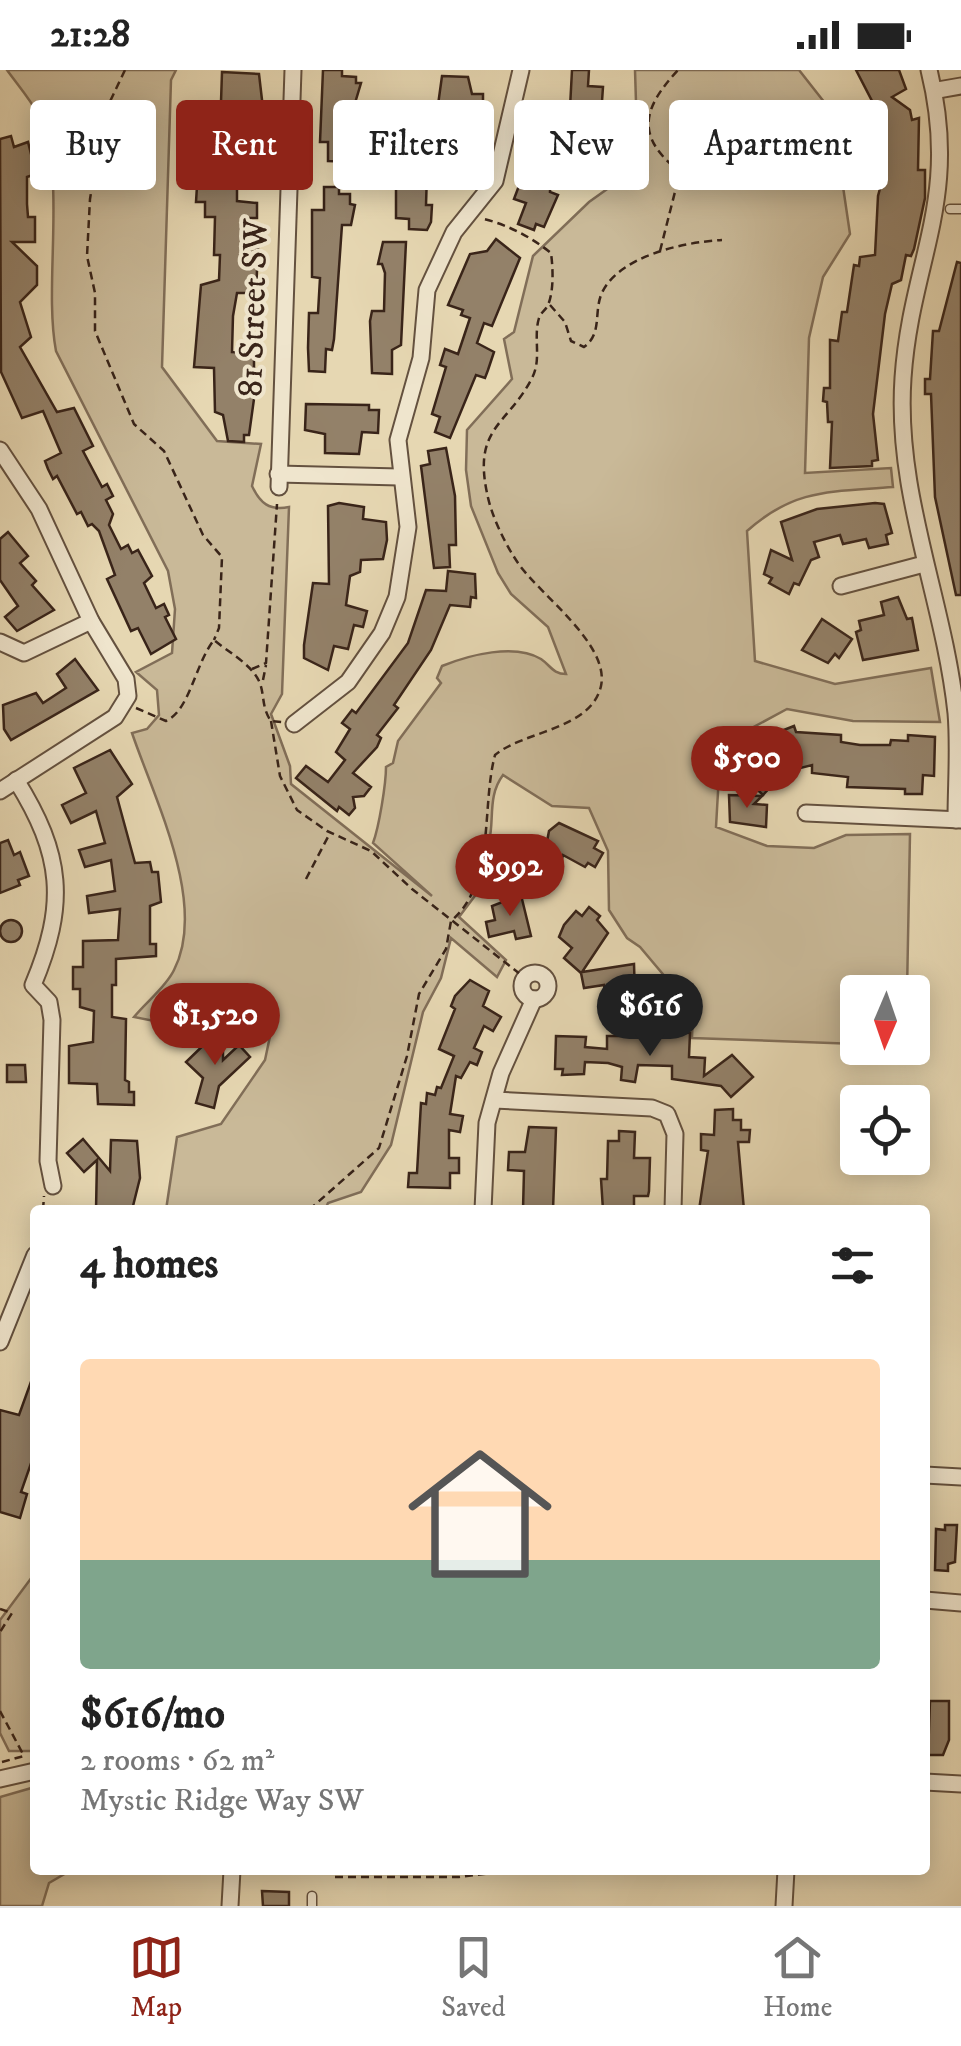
<!DOCTYPE html>
<html lang="en">
<head>
<meta charset="utf-8">
<style>
  :root { --surface:#fff; --page:#f2f2f2; --text:#222; --muted:#767676; --line:#e0e0e0; --accent:#8f2418 }
  body { margin:0; font-family:"IM FELL DW Pica",serif; background:var(--page); color:var(--text); height:100vh; display:flex; flex-direction:column; font-size:38px; white-space:nowrap }
  * { box-sizing:border-box; margin:0 }
  p { font-size:32px; color:var(--muted) }
  .icon { flex:none; width:55px; height:55px; fill:none; stroke:currentColor; stroke-width:2; stroke-linecap:round; stroke-linejoin:round }
  .map { position:relative; flex:1; overflow:hidden }
  .details { position:absolute; left:30px; top:1135px; width:900px; height:670px; display:flex; flex-direction:column; background:var(--surface); border-radius:10px; box-shadow:0 5px 25px #0003 }
  .details>* { flex:none }
  .guide { position:absolute; left:30px; top:30px; width:902px; height:90px; display:flex; gap:20px }
  .needle { width:65px; rotate:182deg }
  .controls { position:absolute; left:840px; top:905px; display:grid; gap:20px }
  .controls a { display:grid; place-items:center; width:90px; height:90px; border-radius:10px; background:var(--surface); box-shadow:0 5px 25px #0003; font-size:50px }
  .price { position:absolute; translate:-50% -85px; padding:0 22px; border-radius:35px; background:var(--accent); color:#fff; font-size:32px; line-height:65px; filter:drop-shadow(0 2px 5px #0008) }
  .price::after { content:''; position:absolute; left:50%; top:60px; width:30px; height:22px; margin-left:-15px; background:inherit; clip-path:polygon(0 0,100% 0,50% 100%) }
  .price.selected { background:#222; color:#fff }
  ul { padding:0; list-style:none }
  li { display:grid; align-content:center; gap:20px; height:530px; padding:0 50px }
  li span { display:grid; place-items:center; height:310px; border-radius:10px; color:#555 }
  li>.icon { margin-inline-start:auto }
  span .icon { width:180px; height:180px; fill:#fffc; stroke-width:1 }
  li b { font-size:42px }
  h2 { display:flex; justify-content:space-between; align-items:center; height:120px; padding:0 50px; font-size:42px }
  .chip { padding:0 35px; border-radius:10px; background:var(--surface); box-shadow:0 5px 25px #0003; font-size:35px; line-height:90px }
  .chip.selected { background:var(--accent); color:#fff }
  .status { display:flex; justify-content:space-between; align-items:center; height:70px; padding:0 50px; background:var(--surface); direction:ltr }
  .status svg { height:28px; fill:currentColor }
  .tabs { display:flex; justify-content:space-around; align-items:center; height:140px; border-top:2px solid var(--line); background:var(--surface); font-size:28px; color:var(--muted) }
  .tabs a { display:grid; justify-items:center; gap:5px }
  .tabs .selected { color:var(--accent) }
  .map>svg:first-child { display:block }
  .green { fill:#c9b998; stroke:#816e58; stroke-width:2.5 }
  .building { fill:#938169; stroke:#392419; stroke-width:2.5 }
  .lines { fill:none; stroke-linecap:round; stroke-linejoin:round }
  .service-casing { stroke:#64513f; stroke-width:11 }
  .minor-casing { stroke:#64513f; stroke-width:19 }
  .path { stroke:#392419; stroke-width:2.5; stroke-dasharray:8 5; stroke-linecap:butt }
  .service { stroke:#efe5cd; stroke-width:8 }
  .minor { stroke:#efe5cd; stroke-width:15 }
  .labels { text-anchor:middle; dominant-baseline:central; stroke-width:8; stroke-linejoin:round; paint-order:stroke }
  .street-label { font-size:35px; fill:#392419; stroke:#efe5cd }
</style>
</head>
<body>
<div class="status"><b>21:28</b><svg viewBox="0 0 49 12"><path d="M0 12V9h3v3zM5 12V6h3v6zM10 12V3h3v9zM15 12V0h3v12zM26 1h20v11H26zM47 4h2v5h-2z"/></svg></div>
<div class="map">
<svg width="961" height="1836" viewBox="0 0 961 1836">
  <rect width="100%" height="100%" fill="#e6d7b2"/>
  <filter id="stains"><feTurbulence type="fractalNoise" baseFrequency=".002" numOctaves="4"/><feColorMatrix values="0 0 0 0 .2 0 0 0 0 .09 0 0 0 0 .02 0 0 0 .5 -.17"/></filter>
  <radialGradient id="worn" r=".72"><stop offset=".6" stop-color="#630" stop-opacity="0"/><stop offset="1" stop-color="#630" stop-opacity=".3"/></radialGradient>
  <g class="green">
    <path d="M7,0H176L171,10L162,297L217,371L261,374L252,416C260,433 269,441 289,437L282,624L271,644L290,696L291,714L432,826L373,773C379,757 386,714 386,697L393,693L398,671L441,613L437,608L442,596C469,585 515,573 541,589C551,596 553,604 566,604L548,557L511,524L498,503L471,436L466,400L467,360L512,309L504,269L514,262L533,186L589,132L638,97L635,0H799L832,42L850,164L823,207L809,268L805,403L891,398L893,417C831,422 795,418 747,461L755,591L835,614L931,598L940,652L853,651L787,639L735,667L720,687L716,757L767,776L814,778L846,765L910,764L907,922H858L857,974L692,968L693,940L640,877L627,868L609,840L608,781L589,738L552,736L503,705C482,733 502,766 478,791L480,819L459,847L506,890L497,907L451,868L441,908L423,942L391,1075L361,1122L328,1133L325,1140H166L177,1067L221,1054L265,990L273,952L225,950L189,958L134,947C146,932 166,917 174,900C208,834 154,728 132,663L147,659L159,645L157,620L136,602L172,583L175,539L168,501L56,281C43,213 68,101 38,44C30,29 17,14 7,0Z"/>
    <polygon points="35,1503 35,1681 9,1681 0,1663 0,1550"/>
    <polygon points="35,1717 35,1800 66,1803 49,1813 42,1836 0,1836 0,1727"/>
  </g>
  <g class="building">
    <polygon points="323,0 342,0 342,6 356,7 356,13 361,13 355,33 343,33 340,37 339,63 359,64 364,79 357,92 328,91 328,72 320,72"/>
    <polygon points="572,0 589,0 588,16 603,17 600,60 572,59 573,94 567,101 551,100 550,122 558,125 544,157 536,154 534,160 518,154 526,133 514,129 520,113 529,116 530,86 541,86 544,37 570,38"/>
    <polygon points="856,0 899,0 906,19 892,27 910,40 912,50 919,48 918,100 925,100 925,128 914,179 911,186 906,185 901,210 892,214 885,244 873,344 878,390 872,391 872,396 830,398 832,352 828,352 827,332 823,331 824,318 830,318 830,270 838,271 842,242 847,242 854,195 859,196 860,187 875,185 878,126 885,100 883,63 876,57 872,31"/>
    <polygon points="222,2 259,4 264,47 227,46 228,32 221,32"/>
    <polygon points="442,6 468,7 472,24 483,24 483,47 472,46 471,93 462,93 461,105 427,104 426,135 432,135 431,152 427,160 409,159 409,149 396,148 396,114 409,114 409,90 433,91 441,58 462,36 438,35"/>
    <polygon points="210,54 237,54 239,81 258,82 257,98 237,97 237,131 257,133 257,148 250,148 249,177 258,178 256,223 237,223 233,246 232,282 254,283 254,329 249,365 244,365 244,372 228,371 223,345 215,342 214,298 194,297 201,215 219,210 220,185 214,185 215,147 205,147 205,132 196,132 197,116 209,117"/>
    <polygon points="11,66 14,77 28,72 36,104 27,107 27,134 28,147 35,147 35,172 12,172 37,196 37,215 20,232 31,267 20,277 57,342 74,338 93,376 83,381 102,417 107,414 113,426 106,430 113,444 109,455 121,479 128,475 132,483 138,480 152,506 144,513 156,538 164,534 169,545 165,547 176,569 151,584 138,558 131,561 107,509 115,505 99,461 92,454 88,456 81,442 77,444 57,406 53,409 48,399 45,391 61,383 43,341 22,348 1,302 0,69"/>
    <polygon points="324,117 339,117 339,124 350,124 350,134 355,135 351,155 342,155 334,269 332,280 326,279 325,302 309,301 308,278 309,243 318,243 320,208 312,207 312,140 324,140"/>
    <polygon points="496,169 520,188 492,256 484,253 477,273 494,282 488,300 485,308 476,305 450,368 435,362 440,347 432,344 446,297 440,295 445,279 458,284 470,248 461,245 463,240 448,235 470,184 487,181"/>
    <polygon points="383,172 406,172 401,275 392,280 392,304 372,303 370,251 372,241 384,241 385,203 382,194 378,194"/>
    <polygon points="957,192 961,193 961,525 956,525 935,427 931,324 925,324 925,309 930,309 933,261 939,261"/>
    <polygon points="306,334 369,335 369,340 379,340 378,363 362,362 359,384 325,383 325,364 305,360"/>
    <polygon points="446,378 455,426 456,475 449,475 450,497 434,498 421,396 430,394 428,381"/>
    <polygon points="339,433 364,437 363,449 386,452 387,470 383,489 361,490 360,502 350,506 346,535 367,541 363,557 354,555 348,579 334,576 328,600 304,588 304,575 313,513 329,514 328,436"/>
    <polygon points="875,433 884,434 892,463 886,465 888,474 869,478 866,469 843,474 840,465 814,472 819,487 811,490 799,515 794,513 789,524 769,513 772,508 764,504 771,480 792,490 781,452 817,439"/>
    <polygon points="8,462 28,486 20,493 36,511 32,515 54,540 17,561 5,547 18,536 0,510 0,469"/>
    <polygon points="448,501 475,504 476,528 471,527 470,537 450,535 431,580 394,635 398,638 377,665 381,668 377,677 353,703 371,717 364,726 353,727 355,738 349,745 339,737 337,741 296,708 306,696 328,712 345,690 336,682 350,659 342,653 352,640 356,643 408,573 426,520 446,521"/>
    <polygon points="898,527 907,549 912,548 918,580 863,590 856,562 861,560 859,551 884,545 881,532"/>
    <polygon points="822,549 852,569 839,588 835,584 828,593 802,580"/>
    <polygon points="75,589 98,620 11,670 4,659 3,635 36,623 43,633 66,618 57,604"/>
    <polygon points="794,656 796,662 841,665 841,672 860,675 890,675 891,670 908,671 908,665 935,667 934,706 923,705 922,724 905,724 905,719 847,717 848,707 812,703 812,695 784,702 763,725 730,694 753,672 784,700 771,665"/>
    <polygon points="110,680 132,714 117,727 135,793 150,792 152,802 158,802 161,832 150,836 150,874 156,874 156,886 116,889 116,915 112,915 112,947 126,949 125,1010 129,1012 129,1022 134,1022 134,1035 98,1034 97,1014 69,1013 69,976 93,972 94,941 80,937 80,919 73,919 73,897 83,897 83,871 118,870 120,839 89,843 87,826 115,821 111,790 85,797 79,780 105,773 96,741 71,753 62,735 86,723 74,698"/>
    <polygon points="729,725 762,726 754,734 767,735 766,757 730,752"/>
    <polygon points="559,753 598,771 594,778 603,783 595,797 588,793 585,797 563,785 557,808 540,809 549,761"/>
    <polygon points="8,770 14,785 20,782 29,806 18,810 20,815 0,823 0,773"/>
    <polygon points="521,825 531,866 516,869 514,861 489,867 486,852 495,850 492,836"/>
    <polygon points="589,837 600,846 597,850 608,863 582,902 634,894 635,926 606,929 604,915 584,918 581,903 564,888 572,878 559,867 564,855 576,841 582,846"/>
    <circle cx="11" cy="861" r="11"/>
    <polygon points="470,910 489,921 483,936 501,947 493,961 484,956 474,978 482,982 477,995 470,992 461,1008 456,1006 450,1044 463,1046 460,1062 449,1060 449,1088 459,1088 459,1103 450,1103 450,1118 408,1117 409,1103 417,1103 421,1033 426,1034 427,1023 435,1025 437,1017 441,1018 454,986 439,979 455,939 451,936 455,926"/>
    <polygon points="678,962 690,963 689,987 705,988 704,1006 732,985 753,1007 731,1027 721,1016 672,1009 672,996 638,995 635,1012 621,1010 622,997 608,993 585,992 584,1004 562,1005 563,999 555,999 556,966 586,967 585,977 607,979 607,966 678,966"/>
    <polygon points="215,964 223,970 223,990 239,975 250,987 219,1016 214,1038 196,1033 203,1008 186,992"/>
    <polygon points="7,995 25,995 26,1012 7,1012"/>
    <polygon points="733,1039 733,1050 741,1050 741,1060 750,1060 749,1072 738,1072 744,1140 699,1140 708,1081 701,1080 701,1064 714,1065 715,1040"/>
    <polygon points="529,1057 556,1058 553,1140 523,1140 524,1101 508,1100 509,1082 525,1082"/>
    <polygon points="619,1061 635,1062 634,1088 650,1088 649,1121 648,1126 634,1126 634,1140 603,1140 601,1109 607,1109 608,1071 619,1071"/>
    <polygon points="83,1069 110,1101 111,1070 137,1071 140,1108 132,1140 96,1140 97,1090 84,1102 67,1083"/>
    <polygon points="32,1309 35,1382 21,1422 27,1424 20,1448 0,1442 0,1340 19,1345"/>
    <polygon points="945,1455 957,1455 955,1492 948,1494 948,1501 935,1500 936,1459 945,1460"/>
    <polygon points="930,1631 949,1631 949,1670 943,1685 928,1685"/>
    <polygon points="262,1821 289,1822 289,1836 263,1836"/>
  </g>
  <g class="lines">
    <defs>
      <g id="service">
        <polyline points="950,139 961,139"/>
        <polyline points="312,1836 312,1826"/>
      </g>
      <g id="minor">
        <path d="M929,0C961,130 911,190 903,308C895,425 944,529 956,643C959,678 956,715 956,750"/>
        <polyline points="938,20 961,16"/>
        <polyline points="0,380 39,439 91,551 126,609 128,626 115,647 0,721"/>
        <polyline points="278,404 399,407"/>
        <polyline points="279,417 293,0"/>
        <polyline points="841,516 924,494"/>
        <polyline points="0,572 24,583 91,551"/>
        <polyline points="294,654 348,612 382,563 397,527 408,457 398,370 421,288 427,220 454,162 495,111 521,0"/>
        <path d="M16,710C63,785 67,834 33,915L49,932L52,950L48,1091L53,1116"/>
        <polyline points="806,743 961,750"/>
        <circle cx="535" cy="916" r="13"/>
        <polyline points="494,1030 652,1038 667,1044 675,1064 673,1140"/>
        <polyline points="483,1140 487,1053 501,1003 534,929"/>
        <polyline points="0,1272 35,1185"/>
        <polyline points="925,1405 961,1407"/>
        <polyline points="925,1530 961,1533"/>
        <polyline points="0,1709 35,1701"/>
        <polyline points="925,1712 961,1714"/>
        <polyline points="230,1836 232,1800"/>
        <polyline points="784,1836 786,1800"/>
      </g>
    </defs>
    <use href="#service" class="service-casing"/>
    <use href="#minor" class="minor-casing"/>
    <g class="path">
      <polyline points="125,0 104,44 90,129 87,186 95,223 95,261 134,354 164,381 203,465 222,487 219,558 214,570"/>
      <path d="M660,181L680,102C634,66 643,38 678,0"/>
      <path d="M550,235L565,252L571,271L584,277C602,264 594,244 601,225C617,186 684,172 722,170"/>
      <polyline points="252,599 266,593 277,434"/>
      <polyline points="263,610 266,595"/>
      <path d="M136,638L166,651C190,640 195,594 214,570C227,581 252,595 259,611C265,624 261,637 271,651L282,652"/>
      <polyline points="271,651 280,706 297,740 327,761 371,781 412,819 525,908"/>
      <polyline points="306,809 330,763"/>
      <polyline points="43,1140 44,1126"/>
      <path d="M309,1140L379,1078L407,986L419,924L446,879L451,851C496,813 481,737 495,685C523,661 591,660 601,616C610,574 540,525 518,493C505,474 491,445 487,423C473,357 508,355 532,308C542,289 533,268 539,248C541,242 545,241 548,235C554,221 553,198 551,183C531,167 508,155 484,149"/>
      <polyline points="0,1539 12,1543 0,1562"/>
      <polyline points="0,1641 24,1686"/>
      <polyline points="2,1692 24,1686"/>
      <polyline points="335,1807 459,1807 517,1800"/>
    </g>
    <use href="#service" class="service"/>
    <use href="#minor" class="minor"/>
  </g>
  <g class="labels">
    <g class="street-label">
      <text transform="translate(254 238) rotate(-88)">81 Street SW</text>
    </g>
  </g>
  <rect width="100%" height="100%" filter="url(#stains)"/>
  <rect width="100%" height="100%" fill="url(#worn)"/>
</svg>
<div class="controls">
<a><svg class="needle" viewBox="-14 -14 28 28"><path d="M0-13l5 13h-10z" fill="#e53935"/><path d="M0 13l5-13h-10z" fill="#767676"/></svg></a>
<a><svg class="icon" aria-label="locate" viewBox="0 0 24 24"><circle cx="12" cy="12" r="6"/><path d="M12 2v4M12 18v4M2 12h4M18 12h4"/></svg></a>
</div>
<b class="price" style="left:747px;top:741px">$500</b>
<b class="price" style="left:510px;top:849px">$992</b>
<b class="price selected" style="left:650px;top:989px">$616</b>
<b class="price" style="left:215px;top:998px">$1,520</b>
<div class="guide">
<a class="chip">Buy</a>
<a class="chip selected">Rent</a>
<a class="chip">Filters</a>
<a class="chip">New</a>
<a class="chip">Apartment</a>
</div>
<section class="details">
<h2>4 homes<svg class="icon" aria-label="filters" viewBox="0 0 24 24"><path d="M4 7h16M4 17h16"/><circle cx="9" cy="7" r="2"/><circle cx="15" cy="17" r="2"/></svg></h2>
<ul>
<li><span style="background:linear-gradient(#ffd9b3 65%,#7fa58c 0)"><svg class="icon" aria-label="home" viewBox="0 0 24 24"><path d="M3 11l9-7 9 7M6 9v11h12V9"/></svg></span><div><b>$616/mo</b><p>2 rooms · 62 m²</p><p>Mystic Ridge Way SW</p></div></li>
</ul>
</section>
</div>
<nav class="tabs">
<a class="selected"><svg class="icon" aria-label="map" viewBox="0 0 24 24"><path d="M3 6l6-2 6 2 6-2v14l-6 2-6-2-6 2zM9 4v14M15 6v14"/></svg>Map</a>
<a><svg class="icon" aria-label="saved" viewBox="0 0 24 24"><path d="M7 4h10v16l-5-4-5 4z"/></svg>Saved</a>
<a><svg class="icon" aria-label="home" viewBox="0 0 24 24"><path d="M3 11l9-7 9 7M6 9v11h12V9"/></svg>Home</a>
</nav>
</body>
</html>
